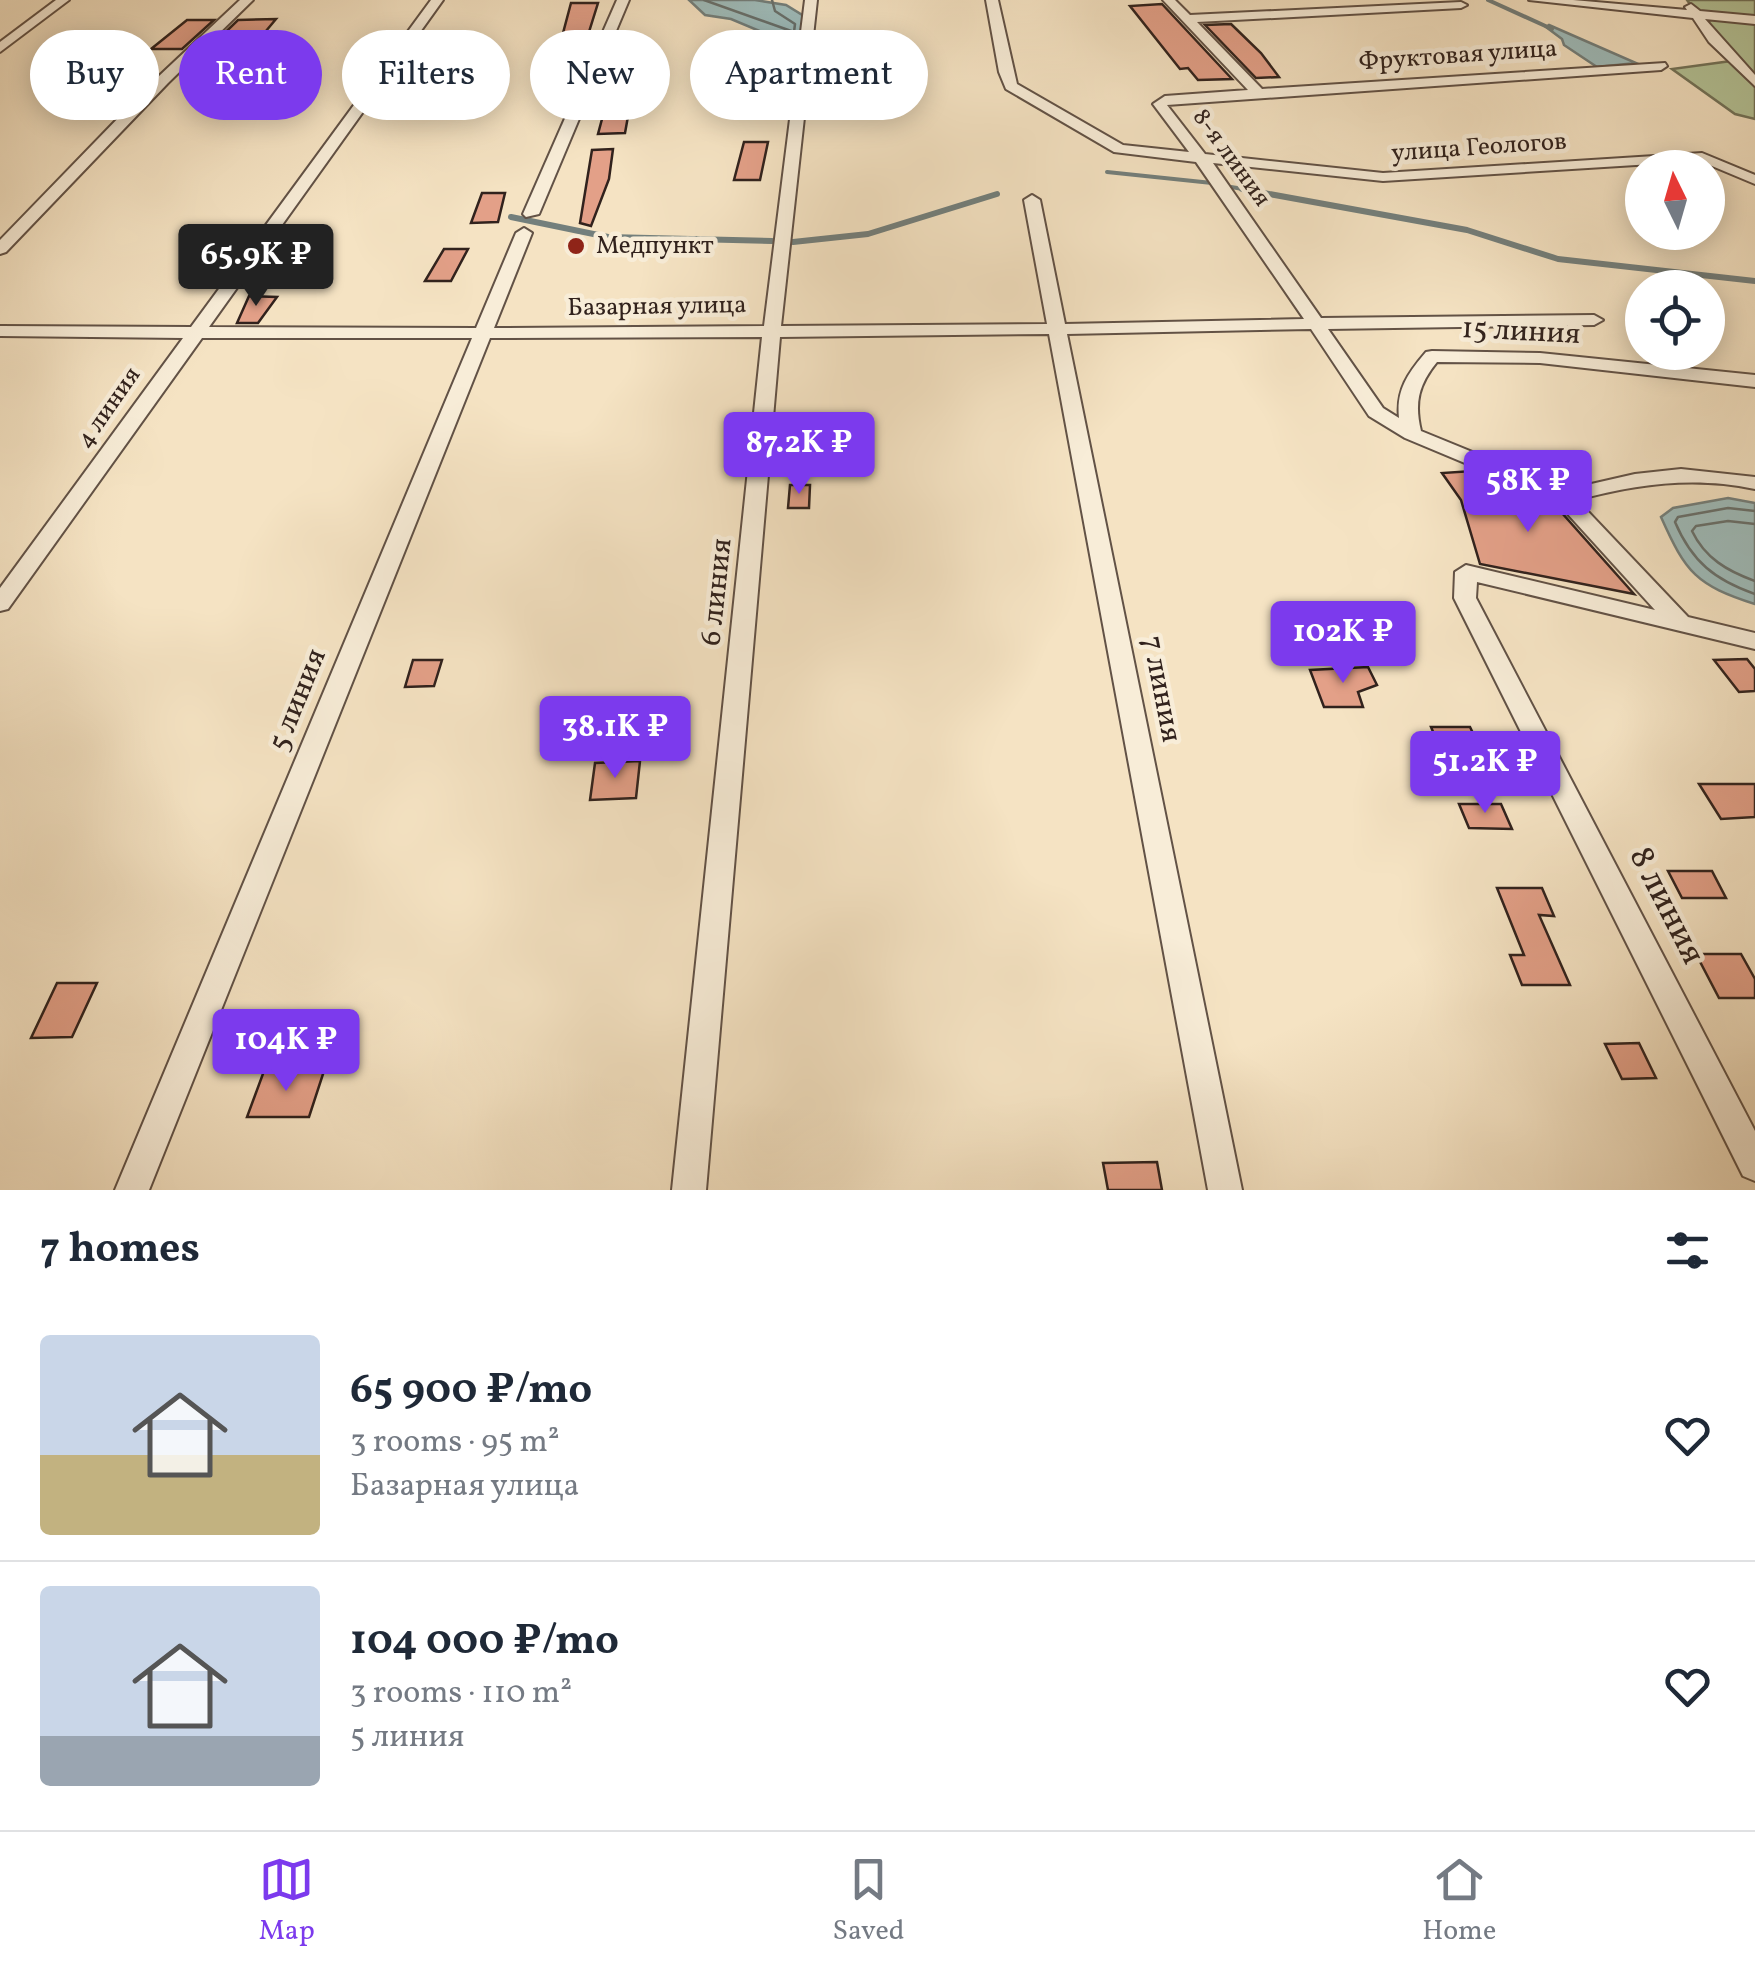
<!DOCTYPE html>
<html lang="en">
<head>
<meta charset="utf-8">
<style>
  :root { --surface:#fff; --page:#f6f6f7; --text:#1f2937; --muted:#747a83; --line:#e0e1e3; --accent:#7c3aed }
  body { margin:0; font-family:Vollkorn,serif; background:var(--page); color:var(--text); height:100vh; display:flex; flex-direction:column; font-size:38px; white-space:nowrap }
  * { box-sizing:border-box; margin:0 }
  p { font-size:32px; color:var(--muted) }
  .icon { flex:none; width:55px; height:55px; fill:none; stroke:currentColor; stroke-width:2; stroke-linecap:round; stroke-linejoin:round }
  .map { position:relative; height:1190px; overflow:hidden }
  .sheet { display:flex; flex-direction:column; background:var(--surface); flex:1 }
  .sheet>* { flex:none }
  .guide { position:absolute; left:30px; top:30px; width:1000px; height:90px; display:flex; gap:20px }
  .needle { width:65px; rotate:355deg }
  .controls { position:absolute; left:1625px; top:150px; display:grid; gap:20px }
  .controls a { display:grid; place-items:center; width:100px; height:100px; border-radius:50%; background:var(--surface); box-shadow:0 5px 25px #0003; font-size:50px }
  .price { position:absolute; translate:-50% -85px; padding:0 22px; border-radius:10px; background:var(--accent); color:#fff; font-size:32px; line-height:65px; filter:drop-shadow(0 2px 5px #0008) }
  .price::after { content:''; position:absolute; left:50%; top:60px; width:30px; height:22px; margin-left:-15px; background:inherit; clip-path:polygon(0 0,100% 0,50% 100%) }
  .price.on { background:#222; color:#fff }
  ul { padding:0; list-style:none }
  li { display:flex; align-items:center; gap:30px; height:250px; padding:0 40px }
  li+li { border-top:2px solid var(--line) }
  li span { display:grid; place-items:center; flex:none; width:280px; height:200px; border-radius:10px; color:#555 }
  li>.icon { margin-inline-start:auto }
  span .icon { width:120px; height:120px; fill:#fffc; stroke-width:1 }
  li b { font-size:42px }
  h2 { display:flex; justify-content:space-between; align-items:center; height:120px; padding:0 40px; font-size:42px }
  .tag { padding:0 35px; border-radius:45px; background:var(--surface); box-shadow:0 5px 25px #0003; font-size:35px; line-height:90px }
  .tag.on { background:var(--accent); color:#fff }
  .tabs { display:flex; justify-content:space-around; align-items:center; height:140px; border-top:2px solid var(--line); background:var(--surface); font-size:28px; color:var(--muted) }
  .tabs a { display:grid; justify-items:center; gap:5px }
  .tabs .on { color:var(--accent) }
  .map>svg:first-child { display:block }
  .green { fill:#b5c599; stroke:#73745b; stroke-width:2.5 }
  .water { fill:#9fbdbc; stroke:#737f7c; stroke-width:2.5 }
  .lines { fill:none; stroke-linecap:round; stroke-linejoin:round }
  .shore { stroke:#68706c; stroke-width:2.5 }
  .stream-far1 { stroke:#737f7c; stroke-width:4 }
  .stream { stroke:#737f7c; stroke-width:6 }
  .building { fill:#e3a088; stroke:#31221d; stroke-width:2.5 }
  .minor-casing { stroke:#625246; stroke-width:4 }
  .minor { fill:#f8edd8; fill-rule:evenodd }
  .poi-dot { fill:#8f2418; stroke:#f8edd8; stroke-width:4 }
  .labels { text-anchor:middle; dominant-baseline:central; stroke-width:9; stroke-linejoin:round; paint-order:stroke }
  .far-street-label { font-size:25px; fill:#31221d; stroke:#f8edd8 }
  .far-poi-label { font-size:25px; fill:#31221d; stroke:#f8edd8; text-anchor:start }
  .street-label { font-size:30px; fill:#31221d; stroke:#f8edd8 }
  .near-street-label { font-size:35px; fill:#31221d; stroke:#f8edd8 }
</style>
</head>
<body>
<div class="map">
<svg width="1755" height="1190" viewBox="0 0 1755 1190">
  <rect width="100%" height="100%" fill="#f5e3c3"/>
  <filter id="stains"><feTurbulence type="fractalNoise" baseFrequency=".002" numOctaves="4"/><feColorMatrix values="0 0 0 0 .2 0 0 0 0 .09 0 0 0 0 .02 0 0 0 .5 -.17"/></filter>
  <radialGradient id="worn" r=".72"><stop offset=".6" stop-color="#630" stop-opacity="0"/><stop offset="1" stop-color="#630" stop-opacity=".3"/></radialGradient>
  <polygon class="green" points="1687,0 1755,0 1755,119 1735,114 1672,69 1731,61"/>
  <g class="water">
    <polygon points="689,0 755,0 786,5 807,18 804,43 798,47 731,19 705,15"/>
    <polygon points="1549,25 1636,63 1597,67 1564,45 1562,39 1546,27"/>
    <path d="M1728,498L1755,503V604C1696,585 1686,573 1661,517L1673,508Z"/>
  </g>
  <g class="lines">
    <g class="shore">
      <polyline points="704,0 794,32 795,24 775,11 772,0"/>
      <path d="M1755,511L1728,508L1678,517L1675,522C1692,562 1715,580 1755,594"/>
      <path d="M1755,524L1728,521L1696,526L1692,531C1705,558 1727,571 1755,581"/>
    </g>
    <g class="stream-far1">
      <polyline points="1488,0 1552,29"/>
      <polyline points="1107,172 1212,183"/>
      <polyline points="1231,187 1255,191"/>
    </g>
    <g class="stream">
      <polyline points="1242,189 1467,230 1558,259 1755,281"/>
      <polyline points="511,217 608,237 772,241"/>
      <polyline points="793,242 868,234 997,194"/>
    </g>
  </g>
  <g class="building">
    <polygon points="571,3 598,3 578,67 554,67"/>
    <polygon points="1162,4 1232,79 1198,80 1188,68 1180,69 1130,6"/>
    <polygon points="276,19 251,49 208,49 238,20"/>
    <polygon points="187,20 214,20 182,49 151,49"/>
    <polygon points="1231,24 1261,53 1279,77 1256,78 1205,25"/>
    <polygon points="623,41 641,44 625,133 598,134"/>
    <polygon points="744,142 768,142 760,180 734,180"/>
    <polygon points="613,149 609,179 591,226 580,223 592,150"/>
    <polygon points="482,193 505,193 498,222 471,223"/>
    <polygon points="444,249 468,249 451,281 425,281"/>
    <polygon points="249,296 277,297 258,323 237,323"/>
    <polygon points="1473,471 1509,486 1522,500 1543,500 1554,504 1634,594 1480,564 1461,500 1442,473"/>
    <polygon points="790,485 810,485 809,508 788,508"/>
    <polygon points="1747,659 1755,669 1755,691 1739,692 1714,660"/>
    <polygon points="413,660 442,660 434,686 405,687"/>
    <polygon points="1368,667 1377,685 1358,692 1363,707 1324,707 1310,670"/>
    <polygon points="1431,727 1470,727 1480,748 1440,748"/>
    <polygon points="640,761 636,798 590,800 595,763"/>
    <polygon points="1699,784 1755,784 1755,817 1721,819"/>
    <polygon points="1459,804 1501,804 1512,829 1469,828"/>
    <polygon points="1668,871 1712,871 1726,898 1682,898"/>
    <polygon points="1497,888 1542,888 1554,916 1539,915 1570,985 1522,985 1510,955 1524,955"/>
    <polygon points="1696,954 1741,954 1755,979 1755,998 1719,998"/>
    <polygon points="57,983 97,983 72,1037 31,1038"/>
    <polygon points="1639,1043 1656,1078 1622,1079 1605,1044"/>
    <polygon points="264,1071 324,1071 309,1117 247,1117"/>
    <polygon points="1157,1162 1162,1190 1108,1190 1103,1163"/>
  </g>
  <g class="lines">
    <defs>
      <g id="minor">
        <polygon points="56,0 69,0 0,52 0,42"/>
        <polygon points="240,0 253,0 168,83 6,252 0,254 0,240 158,77"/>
        <path d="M431,0H443L209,327L476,328L516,233L524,228L532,233L494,328L764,326L805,0H817L781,326L1047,324L1024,200L1032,195L1040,200L1065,324L1304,319L1196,162L1114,152L1006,89L999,72L986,0H998L1017,84L1123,145L1189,152L1153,104L1165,96L1248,90L1163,0H1175L1190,15L1461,2L1467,5L1461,8L1197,22L1262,89L1665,63L1667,66L1661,70L1167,105L1205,154L1383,173L1702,153L1755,175V184L1700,161L1383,181L1213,163L1321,318L1594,315L1603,320L1594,325L1328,329L1383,408L1399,418C1396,390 1408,373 1426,352L1432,351L1540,353L1755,375V387L1540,363L1437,362C1419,384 1414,402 1421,431L1565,490L1635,474L1681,469L1755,477V489C1693,476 1638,484 1577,500L1688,617L1755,633V649L1477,582L1476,598L1755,1131V1181L1743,1176L1454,598L1455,572L1466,565L1655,610L1556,501L1405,438L1369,416L1311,329L1067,334L1242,1190H1208L1049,334L780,337L706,1190H672L762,337L490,338L149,1190H115L472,338H202L8,609L0,611V588L183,338L0,336V326L191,327Z"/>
        <polygon points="617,0 629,0 539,214 526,217 523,214"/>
        <polygon points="1529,0 1573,0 1687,10 1685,7 1691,4 1700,11 1755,16 1755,24 1705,19 1755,75 1755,86 1709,42 1693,18"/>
      </g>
    </defs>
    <use href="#minor" class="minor-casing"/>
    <use href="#minor" class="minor"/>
  </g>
  <circle class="poi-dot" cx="576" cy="246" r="10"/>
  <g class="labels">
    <g class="far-street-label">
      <text transform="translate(1458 56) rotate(-4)">Фруктовая улица</text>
      <text transform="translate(1479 148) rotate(-4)">улица Геологов</text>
      <text transform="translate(1231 158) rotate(54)">8-я линия</text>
      <text transform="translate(657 307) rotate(-1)">Базарная улица</text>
      <text transform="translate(109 408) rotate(-55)">4 линия</text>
    </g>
    <g class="far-poi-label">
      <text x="596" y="246">Медпункт</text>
    </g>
    <g class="street-label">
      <text transform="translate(1521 332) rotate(3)">15 линия</text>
      <text transform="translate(717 592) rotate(-84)">6 линия</text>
      <text transform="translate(1161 689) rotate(79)">7 линия</text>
      <text transform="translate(298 700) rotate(-68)">5 линия</text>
    </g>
    <g class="near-street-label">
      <text transform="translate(1666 906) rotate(63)">8 линия</text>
    </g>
  </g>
  <rect width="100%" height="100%" filter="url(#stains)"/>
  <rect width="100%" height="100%" fill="url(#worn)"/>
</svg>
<div class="controls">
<a><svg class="needle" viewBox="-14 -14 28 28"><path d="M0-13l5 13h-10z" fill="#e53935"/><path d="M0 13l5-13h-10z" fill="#747a83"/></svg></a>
<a><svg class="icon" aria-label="locate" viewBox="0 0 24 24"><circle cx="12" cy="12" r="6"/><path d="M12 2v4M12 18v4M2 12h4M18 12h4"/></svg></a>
</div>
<b class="price on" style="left:256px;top:309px">65.9K ₽</b>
<b class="price" style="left:799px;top:497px">87.2K ₽</b>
<b class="price" style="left:1528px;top:535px">58K ₽</b>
<b class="price" style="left:1343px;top:686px">102K ₽</b>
<b class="price" style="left:615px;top:781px">38.1K ₽</b>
<b class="price" style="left:1485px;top:816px">51.2K ₽</b>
<b class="price" style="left:286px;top:1094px">104K ₽</b>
<div class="guide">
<a class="tag">Buy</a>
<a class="tag on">Rent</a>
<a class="tag">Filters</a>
<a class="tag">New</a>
<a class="tag">Apartment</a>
</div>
</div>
<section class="sheet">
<h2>7 homes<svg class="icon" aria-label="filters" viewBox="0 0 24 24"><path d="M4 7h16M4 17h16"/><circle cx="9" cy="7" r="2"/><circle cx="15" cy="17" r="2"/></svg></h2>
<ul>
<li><span style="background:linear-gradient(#c9d6e8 60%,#c2b280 0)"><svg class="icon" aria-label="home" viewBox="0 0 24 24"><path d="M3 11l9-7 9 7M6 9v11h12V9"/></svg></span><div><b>65 900 ₽/mo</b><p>3 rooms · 95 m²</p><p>Базарная улица</p></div><svg class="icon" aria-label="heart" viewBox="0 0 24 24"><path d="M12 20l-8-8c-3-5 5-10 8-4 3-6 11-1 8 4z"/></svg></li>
<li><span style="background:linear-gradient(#c9d6e8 75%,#9aa5b1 0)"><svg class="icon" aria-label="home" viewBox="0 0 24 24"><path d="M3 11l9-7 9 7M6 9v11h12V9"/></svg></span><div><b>104 000 ₽/mo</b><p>3 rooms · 110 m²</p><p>5 линия</p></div><svg class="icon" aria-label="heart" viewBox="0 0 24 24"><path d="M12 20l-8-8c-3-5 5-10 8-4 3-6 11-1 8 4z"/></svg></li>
</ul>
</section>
<nav class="tabs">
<a class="on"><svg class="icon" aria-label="map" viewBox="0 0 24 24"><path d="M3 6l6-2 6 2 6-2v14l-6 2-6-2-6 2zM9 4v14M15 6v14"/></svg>Map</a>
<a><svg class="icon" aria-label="saved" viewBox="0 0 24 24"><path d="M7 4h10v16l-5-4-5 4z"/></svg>Saved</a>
<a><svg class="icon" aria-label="home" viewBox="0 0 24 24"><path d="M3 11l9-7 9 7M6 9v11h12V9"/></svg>Home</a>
</nav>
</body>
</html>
